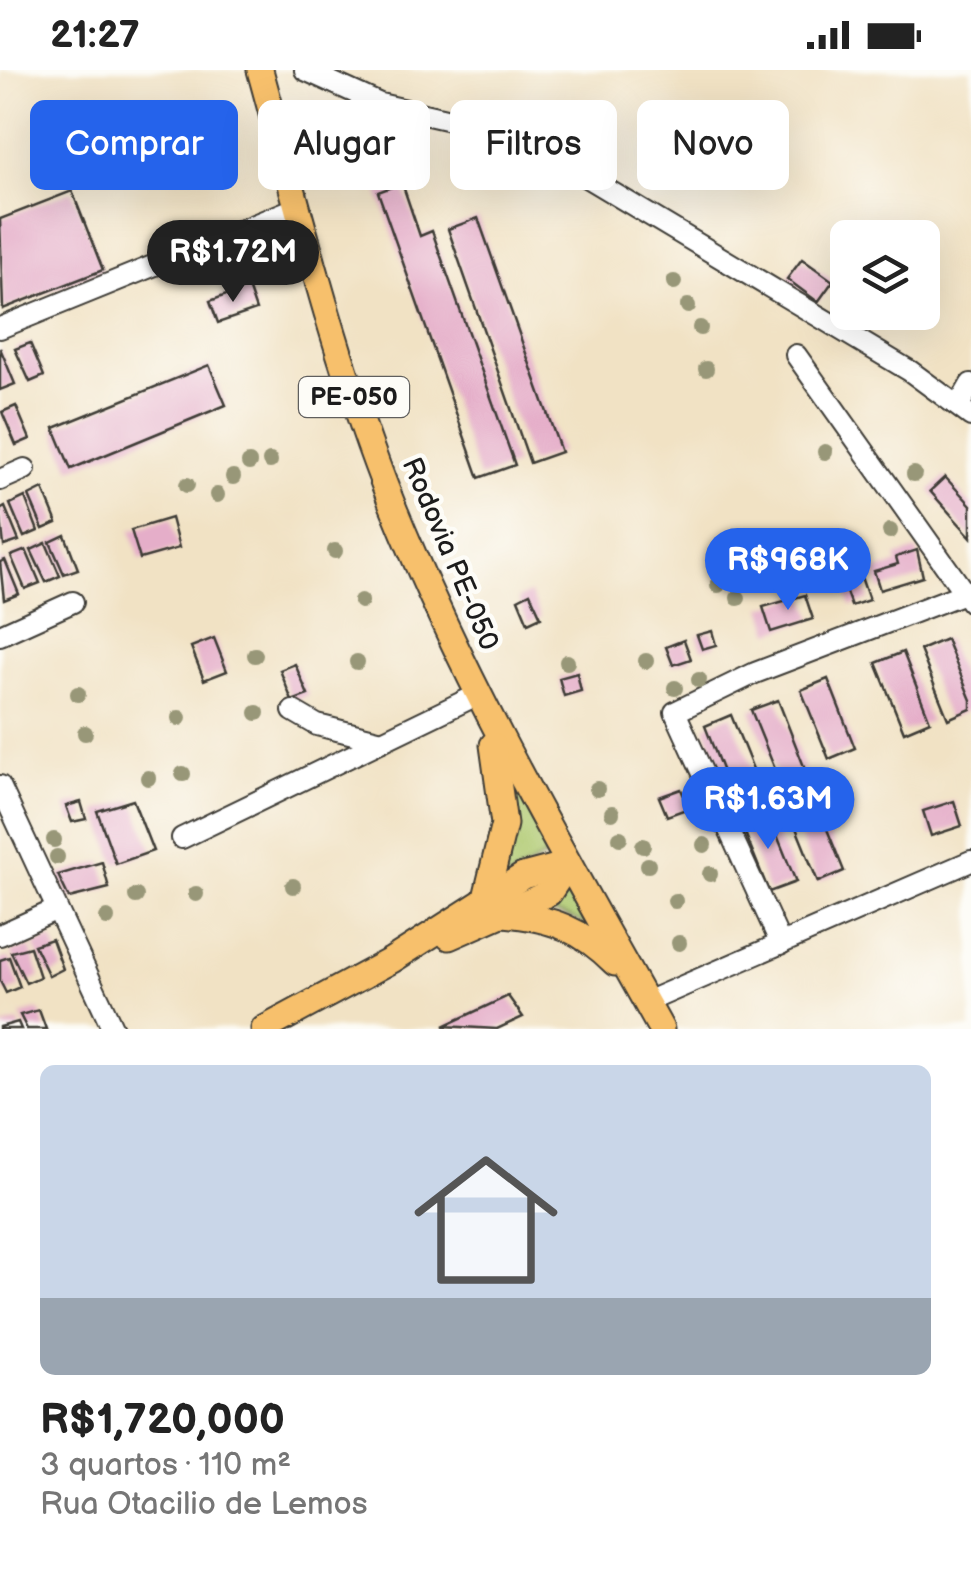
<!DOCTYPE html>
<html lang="pt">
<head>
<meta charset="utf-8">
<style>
  :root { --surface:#fff; --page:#f2f2f2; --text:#222; --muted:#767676; --accent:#2563eb }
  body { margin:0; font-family:"Balsamiq Sans",sans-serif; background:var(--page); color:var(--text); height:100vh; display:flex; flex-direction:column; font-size:38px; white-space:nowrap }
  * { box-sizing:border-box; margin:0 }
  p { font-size:32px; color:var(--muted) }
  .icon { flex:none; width:55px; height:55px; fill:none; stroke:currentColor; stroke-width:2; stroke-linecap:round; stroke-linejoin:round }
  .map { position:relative; height:959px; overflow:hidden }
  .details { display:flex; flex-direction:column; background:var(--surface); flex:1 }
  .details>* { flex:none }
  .guide { position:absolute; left:30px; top:30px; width:912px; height:90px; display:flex; gap:20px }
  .buttons { position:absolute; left:830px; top:150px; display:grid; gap:20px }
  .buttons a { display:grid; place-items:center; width:110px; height:110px; border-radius:15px; background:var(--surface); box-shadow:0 10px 40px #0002; font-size:50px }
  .price { position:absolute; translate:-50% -85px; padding:0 22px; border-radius:35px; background:var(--accent); color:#fff; font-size:32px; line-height:65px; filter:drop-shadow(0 2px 5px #0008) }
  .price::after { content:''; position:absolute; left:50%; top:60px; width:30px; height:22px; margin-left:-15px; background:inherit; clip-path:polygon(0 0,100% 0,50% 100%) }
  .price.active { background:#222; color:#fff }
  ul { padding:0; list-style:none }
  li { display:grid; align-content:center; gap:20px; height:530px; padding:0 40px }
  li span { display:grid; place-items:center; height:310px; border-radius:15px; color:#555 }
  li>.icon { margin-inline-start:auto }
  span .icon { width:180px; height:180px; fill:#fffc; stroke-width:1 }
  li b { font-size:42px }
  .pill { padding:0 35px; border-radius:15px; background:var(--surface); box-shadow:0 10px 40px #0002; font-size:35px; line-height:90px }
  .pill.active { background:var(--accent); color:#fff }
  .status { display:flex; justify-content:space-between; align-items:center; height:70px; padding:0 50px; background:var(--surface); direction:ltr }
  .status svg { height:28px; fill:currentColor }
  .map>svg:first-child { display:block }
  .green { fill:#afc970; stroke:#667246; stroke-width:2.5 }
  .building { fill:#e5aec9 }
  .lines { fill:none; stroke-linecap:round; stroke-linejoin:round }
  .minor-casing { stroke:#3c3a35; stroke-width:24 }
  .major-casing { stroke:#3c3a35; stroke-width:29 }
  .minor { stroke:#fff; stroke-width:20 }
  .major { stroke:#f7c06c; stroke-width:25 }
  .tree { fill:#989778 }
  .labels { text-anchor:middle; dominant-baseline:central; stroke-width:9; stroke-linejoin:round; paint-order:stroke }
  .shield { fill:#fdfcf7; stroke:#605f5e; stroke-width:2.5 }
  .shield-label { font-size:25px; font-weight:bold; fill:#1c1c1c }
  .street-label { font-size:28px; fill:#1c1c1c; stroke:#fdfcf7 }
</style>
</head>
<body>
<div class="status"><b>21:27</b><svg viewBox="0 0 49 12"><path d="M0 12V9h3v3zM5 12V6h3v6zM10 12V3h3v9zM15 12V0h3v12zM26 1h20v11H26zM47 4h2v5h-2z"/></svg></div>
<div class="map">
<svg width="971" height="959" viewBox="0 0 971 959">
  <rect width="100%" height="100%" fill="#fdfcf7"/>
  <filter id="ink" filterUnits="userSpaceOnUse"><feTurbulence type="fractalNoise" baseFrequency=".01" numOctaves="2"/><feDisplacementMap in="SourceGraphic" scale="20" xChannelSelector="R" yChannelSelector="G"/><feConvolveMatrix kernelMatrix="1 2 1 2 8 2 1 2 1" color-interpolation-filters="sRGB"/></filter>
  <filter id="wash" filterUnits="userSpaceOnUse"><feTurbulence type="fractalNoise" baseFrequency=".0048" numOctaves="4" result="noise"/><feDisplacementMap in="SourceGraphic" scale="40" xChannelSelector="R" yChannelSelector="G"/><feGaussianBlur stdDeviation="2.25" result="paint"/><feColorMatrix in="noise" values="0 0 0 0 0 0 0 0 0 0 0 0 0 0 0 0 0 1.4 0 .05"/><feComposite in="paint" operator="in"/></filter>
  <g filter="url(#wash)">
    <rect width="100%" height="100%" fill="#f1e2c4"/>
    <g class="green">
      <path d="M512,707L555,781L489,820C515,776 517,757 512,707Z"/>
      <path d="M572,819L600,863C574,846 554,841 522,841Z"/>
    </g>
    <g id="blocks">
      <g class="building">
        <polygon points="402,113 420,166 432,161 515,395 479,408 378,122"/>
        <polygon points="72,121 103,200 3,239 0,149"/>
        <polygon points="478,148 561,382 530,393 448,159"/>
        <polygon points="802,189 833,211 818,232 787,209"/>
        <polygon points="248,217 256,240 218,253 210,231"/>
        <polygon points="30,273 44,306 30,312 15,279"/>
        <polygon points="0,278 15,314 0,320"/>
        <polygon points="209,295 226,335 71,399 54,358"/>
        <polygon points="16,336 30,369 16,375 2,342"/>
        <polygon points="945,407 971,435 971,467 930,421"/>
        <polygon points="43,419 57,453 43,459 29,426"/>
        <polygon points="25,427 38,461 24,467 10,434"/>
        <polygon points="5,437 19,471 4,476 0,440"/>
        <polygon points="171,448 179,478 140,489 131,460"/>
        <polygon points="65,465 78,499 64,504 50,472"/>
        <polygon points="46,473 60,506 46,512 31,480"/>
        <polygon points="26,480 40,513 25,519 11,486"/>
        <polygon points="917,480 923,507 880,520 874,501 898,494 896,487"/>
        <polygon points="5,490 19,524 4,530 0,492"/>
        <polygon points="861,507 869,530 851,536 843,514"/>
        <polygon points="530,523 541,547 528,553 518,529"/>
        <polygon points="805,525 813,549 771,562 763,537"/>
        <polygon points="712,561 716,575 702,579 697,565"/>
        <polygon points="214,568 227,601 204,610 191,577"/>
        <polygon points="946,569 971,630 971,639 948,649 920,580"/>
        <polygon points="684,570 691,589 673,595 666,577"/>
        <polygon points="903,582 930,651 904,662 876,593"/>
        <polygon points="295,594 308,625 292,631 280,600"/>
        <polygon points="577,603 581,621 564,626 559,608"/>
        <polygon points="828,609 855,678 829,689 801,620"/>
        <polygon points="778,630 805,699 779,709 751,640"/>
        <polygon points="731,645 759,714 732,725 705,656"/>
        <polygon points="681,719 689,738 667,746 659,727"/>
        <polygon points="133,730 153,781 116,794 97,741"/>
        <polygon points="954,731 962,756 931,766 923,741"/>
        <polygon points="81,732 86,749 72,752 66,736"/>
        <polygon points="816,732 844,801 818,812 790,743"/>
        <polygon points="768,743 796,812 769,822 741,753"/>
        <polygon points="102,792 109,818 69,828 58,805"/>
        <polygon points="52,869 63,899 49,906 34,875"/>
        <polygon points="30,877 40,907 26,913 11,882"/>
        <polygon points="9,887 20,917 6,923 0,911 0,890"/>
        <polygon points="508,926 523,947 497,959 444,956"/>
        <polygon points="39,940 46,959 27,959 20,945"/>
        <polygon points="18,952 21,959 0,959 0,957"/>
      </g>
    </g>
  </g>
  <g filter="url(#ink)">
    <use href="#blocks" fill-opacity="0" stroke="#3c3a35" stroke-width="2.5"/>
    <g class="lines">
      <defs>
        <g id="minor">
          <polyline points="305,0 380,34 485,58 561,92 910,301 971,346"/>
          <polyline points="0,258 298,137"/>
          <polyline points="796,285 971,532"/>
          <polyline points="959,335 971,314"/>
          <polyline points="0,410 25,399"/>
          <polyline points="0,565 73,532"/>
          <polyline points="293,641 317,655 382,671"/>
          <polyline points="0,716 113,959"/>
          <polyline points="182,768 477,625"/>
          <polyline points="0,865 55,840"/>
          <polyline points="781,874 675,642 755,603 967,522"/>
          <polyline points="646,932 971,791"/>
        </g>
        <g id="major">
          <path d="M260,0C300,145 336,294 392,434C466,617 565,787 661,959"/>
          <polyline points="486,828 504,754 493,675"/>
          <path d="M504,844C552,848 581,859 615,893"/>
          <polyline points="449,867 549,823 568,794"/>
          <polyline points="264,959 392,890 523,806 568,794"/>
        </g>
      </defs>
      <use href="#minor" class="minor-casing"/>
      <use href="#major" class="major-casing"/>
      <use href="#minor" class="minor"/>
      <use href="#major" class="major"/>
    </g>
    <g class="tree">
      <circle cx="358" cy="96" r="8"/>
      <circle cx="674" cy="212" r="8"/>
      <circle cx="688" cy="236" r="8"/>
      <circle cx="700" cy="258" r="8"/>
      <circle cx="706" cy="299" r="8"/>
      <circle cx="825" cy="382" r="8"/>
      <circle cx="270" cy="391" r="8"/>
      <circle cx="249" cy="393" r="8"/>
      <circle cx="914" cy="404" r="8"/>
      <circle cx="233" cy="407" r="8"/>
      <circle cx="187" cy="415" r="8"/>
      <circle cx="217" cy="425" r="8"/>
      <circle cx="890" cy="461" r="8"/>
      <circle cx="335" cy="481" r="8"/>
      <circle cx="718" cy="515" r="8"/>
      <circle cx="831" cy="515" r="8"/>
      <circle cx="790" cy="518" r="8"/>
      <circle cx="738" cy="528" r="8"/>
      <circle cx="361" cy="531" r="8"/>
      <circle cx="255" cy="585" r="8"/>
      <circle cx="646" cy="591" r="8"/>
      <circle cx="357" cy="592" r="8"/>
      <circle cx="567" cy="592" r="8"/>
      <circle cx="699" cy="610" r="8"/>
      <circle cx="675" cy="618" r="8"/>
      <circle cx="78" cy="624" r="8"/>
      <circle cx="257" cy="643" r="8"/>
      <circle cx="179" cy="648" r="8"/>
      <circle cx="85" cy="663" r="8"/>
      <circle cx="183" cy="704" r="8"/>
      <circle cx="148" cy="708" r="8"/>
      <circle cx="597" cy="719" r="8"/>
      <circle cx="612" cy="743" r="8"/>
      <circle cx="620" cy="768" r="8"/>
      <circle cx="54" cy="770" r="8"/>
      <circle cx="704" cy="775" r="8"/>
      <circle cx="643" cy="776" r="8"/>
      <circle cx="57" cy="787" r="8"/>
      <circle cx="648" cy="795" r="8"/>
      <circle cx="710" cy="804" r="8"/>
      <circle cx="293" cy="816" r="8"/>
      <circle cx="196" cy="824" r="8"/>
      <circle cx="136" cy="826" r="8"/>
      <circle cx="675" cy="831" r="8"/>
      <circle cx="107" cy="848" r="8"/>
      <circle cx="679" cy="873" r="8"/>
    </g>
  </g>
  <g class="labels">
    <rect class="shield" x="299" y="307" width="110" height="40" rx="8"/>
    <g class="shield-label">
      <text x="354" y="327">PE-050</text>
    </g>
    <g class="street-label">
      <text transform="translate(450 484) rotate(67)">Rodovia PE-050</text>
    </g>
  </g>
</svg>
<div class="buttons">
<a><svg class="icon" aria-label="layers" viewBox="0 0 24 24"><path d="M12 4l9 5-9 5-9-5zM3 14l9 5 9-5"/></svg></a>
</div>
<b class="price active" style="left:233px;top:235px">R$1.72M</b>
<b class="price" style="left:788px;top:543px">R$968K</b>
<b class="price" style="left:768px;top:782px">R$1.63M</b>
<div class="guide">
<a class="pill active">Comprar</a>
<a class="pill">Alugar</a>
<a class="pill">Filtros</a>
<a class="pill">Novo</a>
</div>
</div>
<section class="details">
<ul>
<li><span style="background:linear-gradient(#c9d6e8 75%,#9aa5b1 0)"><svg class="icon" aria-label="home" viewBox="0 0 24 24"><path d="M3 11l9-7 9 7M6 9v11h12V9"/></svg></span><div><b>R$1,720,000</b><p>3 quartos · 110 m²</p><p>Rua Otacilio de Lemos</p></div></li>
</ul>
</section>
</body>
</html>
